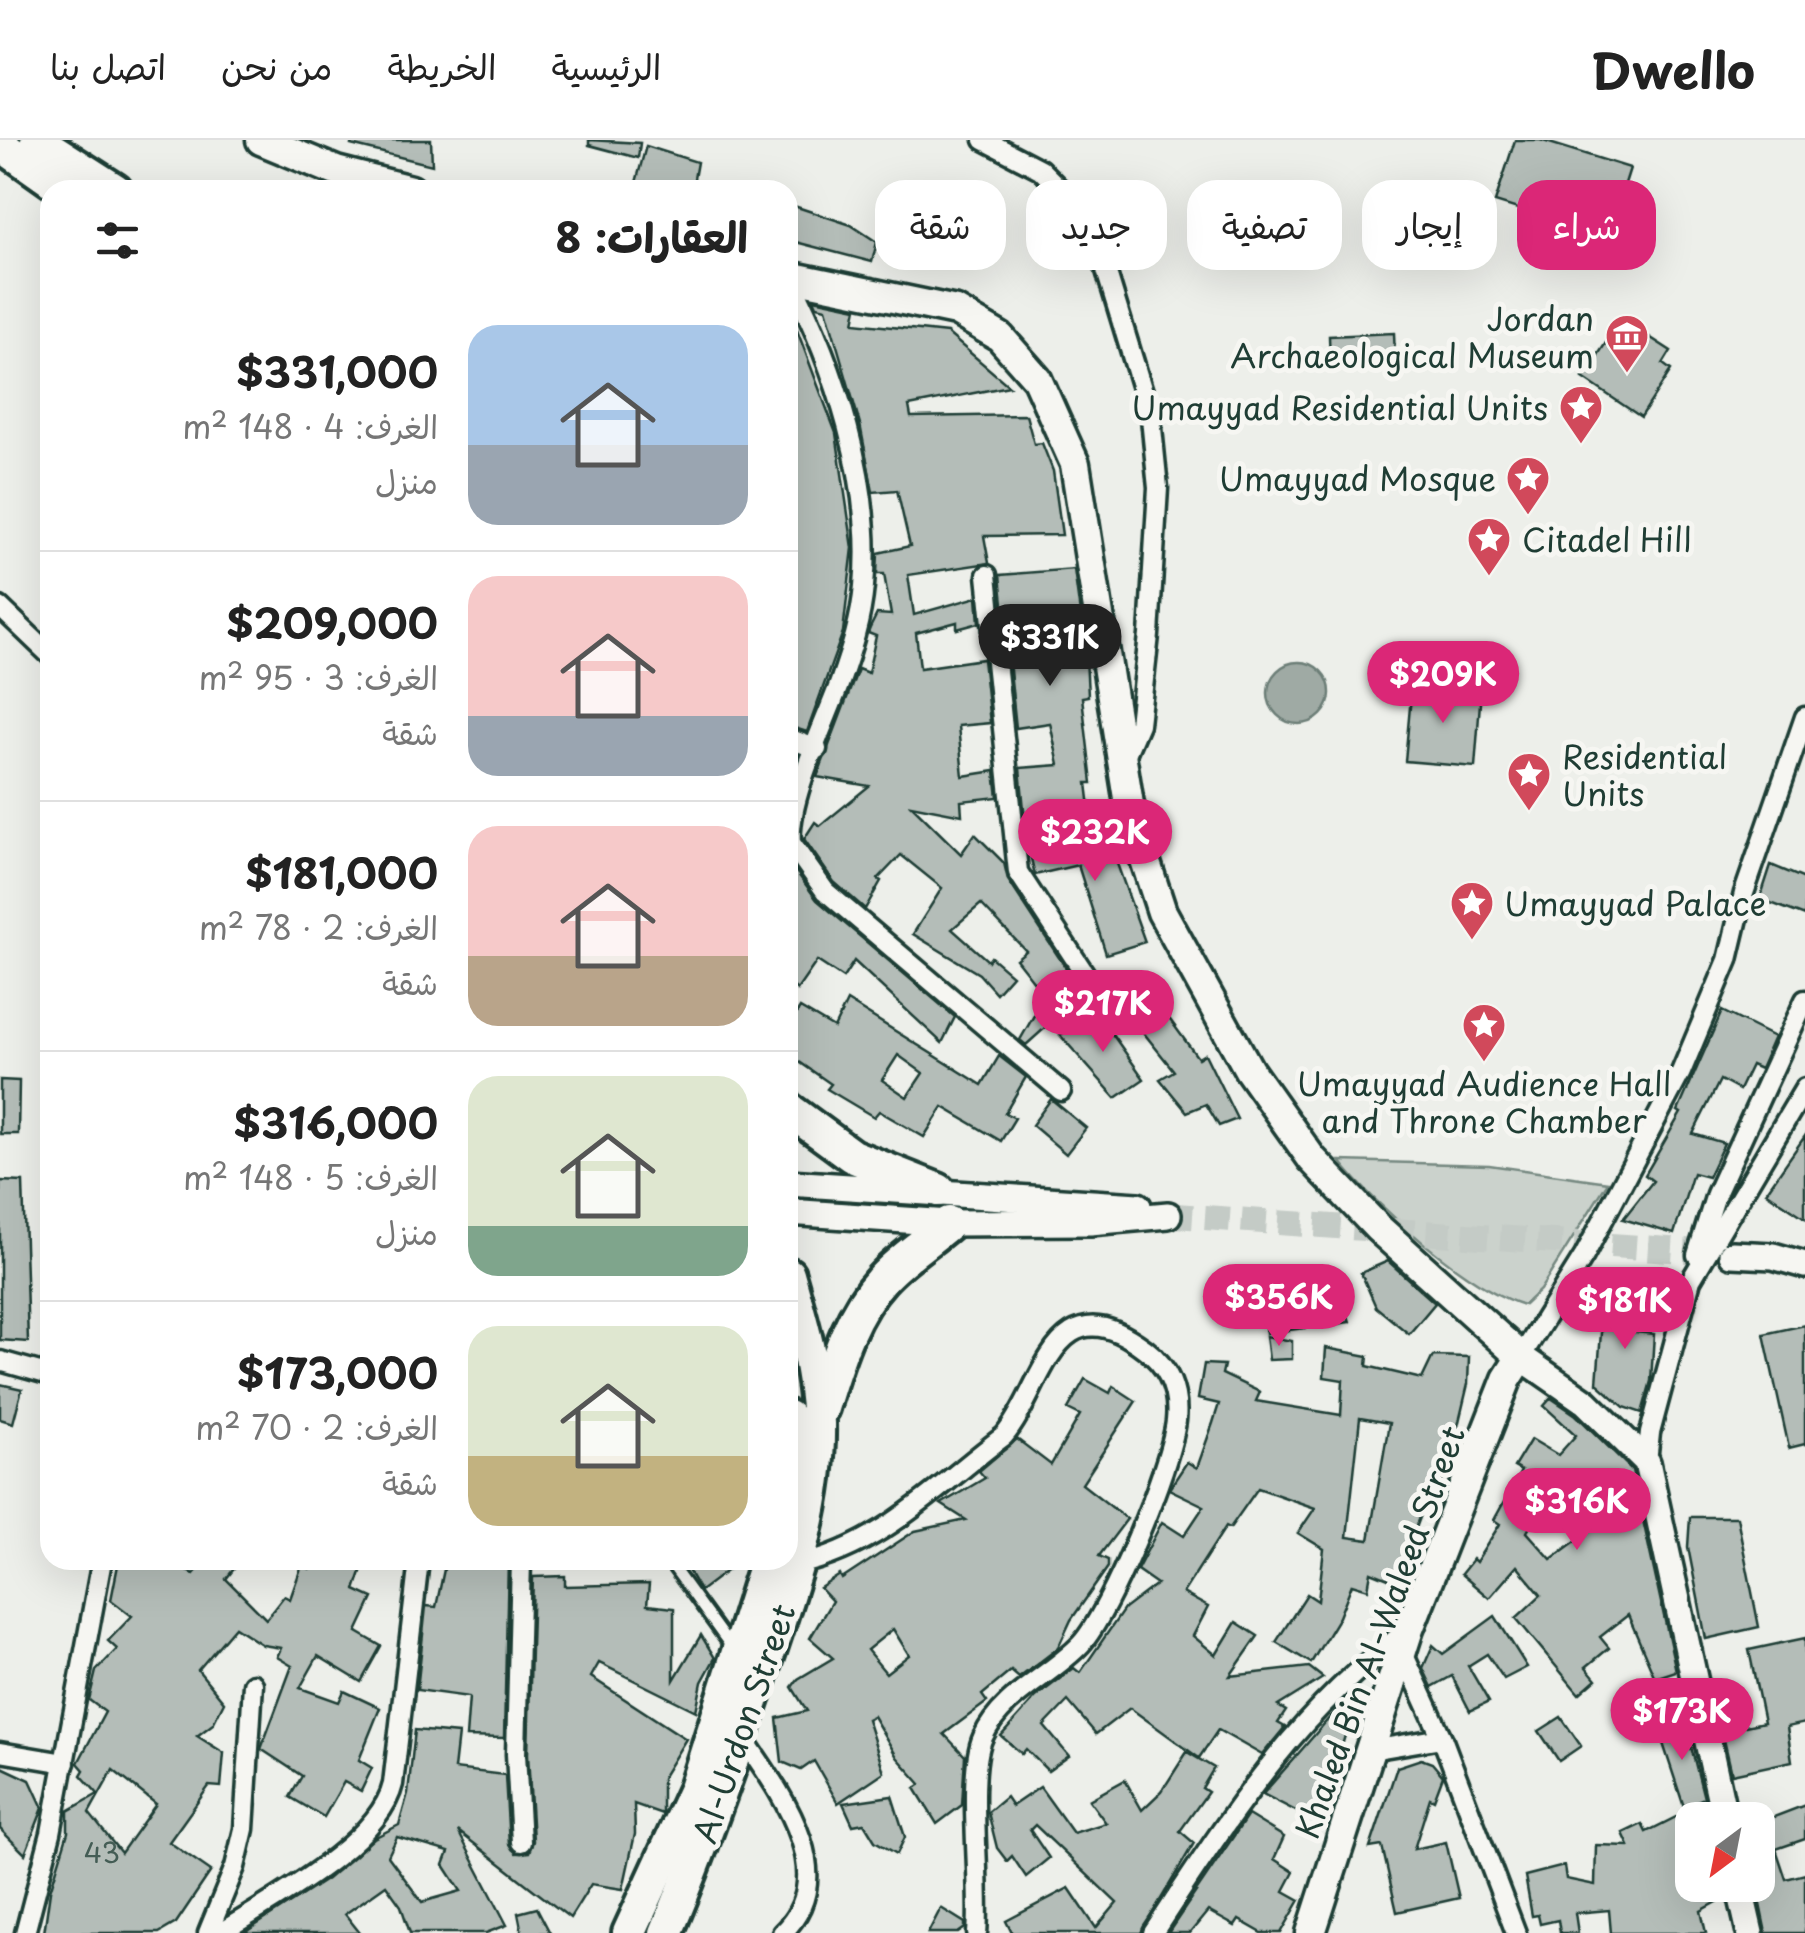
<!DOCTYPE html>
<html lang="ar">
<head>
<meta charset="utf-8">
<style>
  :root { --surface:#fff; --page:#f6f6f6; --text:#222; --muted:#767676; --line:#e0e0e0; --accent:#db2777 }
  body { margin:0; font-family:"Playpen Sans","Playpen Sans Arabic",sans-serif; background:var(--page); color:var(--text); direction:rtl; height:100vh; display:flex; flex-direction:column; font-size:38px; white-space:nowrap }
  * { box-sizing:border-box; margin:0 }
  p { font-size:32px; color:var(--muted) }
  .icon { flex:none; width:55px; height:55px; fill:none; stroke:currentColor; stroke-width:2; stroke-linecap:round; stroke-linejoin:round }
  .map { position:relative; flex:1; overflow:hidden; direction:ltr }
  .sheet { position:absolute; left:40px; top:40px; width:758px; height:1390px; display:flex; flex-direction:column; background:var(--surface); border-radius:30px; box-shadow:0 10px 40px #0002; direction:rtl }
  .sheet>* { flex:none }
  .guide { position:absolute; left:828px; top:40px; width:828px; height:90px; direction:rtl; display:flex; gap:20px }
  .needle { width:65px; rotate:212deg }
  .fabs { position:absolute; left:1675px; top:1662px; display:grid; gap:20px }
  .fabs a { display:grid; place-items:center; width:100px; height:100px; border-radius:20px; background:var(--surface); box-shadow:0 10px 40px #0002; font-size:50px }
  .price { position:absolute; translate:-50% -85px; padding:0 22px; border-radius:35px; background:var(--accent); color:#fff; font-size:32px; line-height:65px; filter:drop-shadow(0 2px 5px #0008) }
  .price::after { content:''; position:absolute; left:50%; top:60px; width:30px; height:22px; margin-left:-15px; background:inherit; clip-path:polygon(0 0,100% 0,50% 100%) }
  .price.on { background:#222; color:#fff }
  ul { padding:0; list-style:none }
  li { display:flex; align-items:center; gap:30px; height:250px; padding:0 50px }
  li+li { border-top:2px solid var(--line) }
  li span { display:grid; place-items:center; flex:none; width:280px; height:200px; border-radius:30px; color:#555 }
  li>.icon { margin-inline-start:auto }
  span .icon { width:120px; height:120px; fill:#fffc; stroke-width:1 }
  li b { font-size:42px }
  h2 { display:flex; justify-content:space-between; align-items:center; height:120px; padding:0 50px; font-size:42px }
  .pill { padding:0 35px; border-radius:30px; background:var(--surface); box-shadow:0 10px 40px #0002; font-size:35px; line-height:90px }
  .pill.on { background:var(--accent); color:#fff }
  header { display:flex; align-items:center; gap:60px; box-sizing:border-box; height:140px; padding:0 50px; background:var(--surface); border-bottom:2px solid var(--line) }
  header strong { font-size:48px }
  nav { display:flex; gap:55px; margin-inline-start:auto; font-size:35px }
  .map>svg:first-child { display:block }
  .green { fill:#cbd2cc; stroke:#758880; stroke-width:2.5 }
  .water { fill:#9faaa4; stroke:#6c7e77; stroke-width:2.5 }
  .building { fill:#b4bdb8; stroke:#1f3d34; stroke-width:2.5; fill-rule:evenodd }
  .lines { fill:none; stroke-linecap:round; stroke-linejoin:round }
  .secondary-tunnel { stroke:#c4cbc6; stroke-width:25; stroke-dasharray:25 12; stroke-linecap:butt }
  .lane-casing { stroke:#1f3d34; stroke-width:16 }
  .street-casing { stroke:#1f3d34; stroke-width:25 }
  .secondary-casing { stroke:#1f3d34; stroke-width:32 }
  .primary-casing { stroke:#1f3d34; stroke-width:35 }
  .highway-casing { stroke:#1f3d34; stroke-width:40 }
  .lane { stroke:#f6f6f2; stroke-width:9 }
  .street { stroke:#f6f6f2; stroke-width:18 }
  .secondary { stroke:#f6f6f2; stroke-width:25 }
  .primary { stroke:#f6f6f2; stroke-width:28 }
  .highway { stroke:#f6f6f2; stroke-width:32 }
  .labels { text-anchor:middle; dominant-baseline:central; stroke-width:10; stroke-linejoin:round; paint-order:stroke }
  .number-label { font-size:28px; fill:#445d55 }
  .poi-label { font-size:32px; fill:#1f3d34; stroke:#f6f6f2; text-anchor:end }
  .street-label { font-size:32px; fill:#1f3d34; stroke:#f6f6f2 }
</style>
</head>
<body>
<header>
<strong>Dwello</strong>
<nav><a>الرئيسية</a><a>الخريطة</a><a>من نحن</a><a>اتصل بنا</a></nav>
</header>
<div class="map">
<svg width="1805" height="1793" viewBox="0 0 1805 1793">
  <rect width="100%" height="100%" fill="#edefea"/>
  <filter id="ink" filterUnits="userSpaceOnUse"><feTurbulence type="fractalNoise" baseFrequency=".01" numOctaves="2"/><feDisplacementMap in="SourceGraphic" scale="20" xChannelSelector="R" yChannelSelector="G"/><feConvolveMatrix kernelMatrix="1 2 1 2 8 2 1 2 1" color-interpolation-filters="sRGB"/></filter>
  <g filter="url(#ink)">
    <path class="green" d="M1340,1021L1489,1025L1608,1042L1540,1150L1524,1165C1470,1150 1374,1065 1340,1021Z"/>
    <circle class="water" cx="1299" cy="553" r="31"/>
    <g class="building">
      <polygon points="352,0 431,0 432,25 351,5"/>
      <polygon points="589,0 640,3 638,18 589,5"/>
      <polygon points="1515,0 1540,0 1630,28 1608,97 1495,62"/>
      <polygon points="646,6 697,22 692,50 634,50"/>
      <polygon points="1128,48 1142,57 1134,71 1119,63"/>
      <polygon points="788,64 851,85 877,102 872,122 788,100"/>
      <polygon points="814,159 857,168 854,183 947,193 1009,246 909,266 911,277 1026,275 1034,304 1042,303 1053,331 1062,395 984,396 989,423 908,435 914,475 977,457 979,483 957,489 957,482 916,493 920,528 983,519 990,583 958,586 963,636 995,631 998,657 961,661 962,675 911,665 961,714 975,694 1004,723 1008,740 1083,854 1026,905 1020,900 1045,856 1016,819 1026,811 981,764 952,789 988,821 991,817 1012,835 996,853 979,834 913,794 942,748 901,715 878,739 881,741 865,769 834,742 804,699 815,682 820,686 869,646 817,637 858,529 868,533 876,496 868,493 870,488 877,474 891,475 884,434 877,434 878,413 910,406 897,350 873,352 860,284 826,168 817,166"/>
      <polygon points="789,169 836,293 853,408 843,492 807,592 788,586"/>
      <polygon points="1634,187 1671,211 1663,224 1671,230 1641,277 1583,238 1613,192 1625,200"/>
      <polygon points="1394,193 1395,219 1330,223 1329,196"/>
      <polygon points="1074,429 1086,517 1088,556 1082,557 1092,643 1087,643 1091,676 1026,690 1020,628 1059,625 1050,583 1016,588 1000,435"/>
      <polygon points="1412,545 1481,550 1475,627 1405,621"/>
      <polygon points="1105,690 1145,802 1106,814 1078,725 1035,735 1028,706"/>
      <polygon points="789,722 817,760 955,877 942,903 854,821 843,838 817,821 797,850 788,842"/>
      <polygon points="1771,725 1805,739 1805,776 1760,759"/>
      <polygon points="1146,847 1198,918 1205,914 1237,979 1219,986 1206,964 1187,972 1160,939 1174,931 1119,862"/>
      <path d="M847,861L982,945L999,916L1026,937L1005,973L1015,978L1001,1001L943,967L924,997L879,971L874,977L827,949L831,944L788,914V887L800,868L834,888ZM898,915L923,933L907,957L882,940Z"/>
      <polygon points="1722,871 1774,897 1760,929 1751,925 1739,950 1720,940 1693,994 1724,1003 1708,1037 1693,1033 1674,1094 1623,1079 1653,1041 1645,1035 1681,973 1678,971"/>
      <polygon points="1098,874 1144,939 1116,958 1060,895"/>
      <polygon points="0,940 19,941 18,994 0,994"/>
      <polygon points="1051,959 1086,988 1066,1014 1032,985"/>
      <polygon points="1805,996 1805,1078 1766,1052"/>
      <polygon points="0,1041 23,1042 28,1202 0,1200"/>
      <polygon points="1388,1121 1435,1163 1409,1194 1376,1167 1361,1133"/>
      <polygon points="1624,1143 1639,1148 1636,1158 1642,1161 1634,1192 1654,1194 1651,1241 1642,1273 1624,1267 1597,1243 1602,1180 1606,1165 1612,1167"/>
      <polygon points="1343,1159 1350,1182 1322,1186 1318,1169"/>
      <polygon points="1264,1177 1312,1177 1313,1187 1266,1193"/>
      <polygon points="1805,1185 1805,1304 1789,1308 1764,1194"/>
      <polygon points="1266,1196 1292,1201 1292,1219 1269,1220"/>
      <path d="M1326,1208L1368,1216L1367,1226L1422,1239L1433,1216L1469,1217L1468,1244L1453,1307L1448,1305L1441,1347L1432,1345L1396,1442L1371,1432L1368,1449L1352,1444L1339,1477L1311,1523L1276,1502L1307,1454L1318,1461L1324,1409L1298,1393L1315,1368L1258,1348L1230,1388L1226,1386L1183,1453L1208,1467L1193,1496L1216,1515L1236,1482L1258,1496L1230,1536L1309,1527L1323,1538L1278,1566L1286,1571L1278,1583L1285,1587L1262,1615L1218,1590L1199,1618L1130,1568L1096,1594L1068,1561L1044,1586L1069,1616L1048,1631L1026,1609L1022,1614L1001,1596L1036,1557L1074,1528L1080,1533L1124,1469L1157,1444L1137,1430L1162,1382L1184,1396L1204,1366L1169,1349L1187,1322L1197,1328L1213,1283L1219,1264L1198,1259L1204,1224L1224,1225L1222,1234L1260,1252L1256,1261L1341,1275L1343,1240L1324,1237ZM1360,1278L1389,1283L1369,1400L1347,1397Z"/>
      <path d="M1085,1239L1110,1253L1113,1246L1136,1261L1082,1344L1127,1379L1099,1416L1108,1420V1427L1071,1480L1058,1508L1019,1538L1011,1531L982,1555L987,1562L944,1594L965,1616L962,1665L937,1684L915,1648L921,1644L897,1617L873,1576L867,1579L884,1632L838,1663L814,1621L801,1630L782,1622L777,1578L807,1571L792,1547L798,1539L833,1518L810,1498L832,1461L820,1448L840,1435L842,1439L915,1391L966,1380L941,1364L985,1338L979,1331L1017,1299L1051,1325L1080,1275L1068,1269ZM893,1489L909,1515L886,1533L867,1510Z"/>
      <polygon points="0,1244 22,1249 13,1283 0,1279"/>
      <path d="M1551,1258L1576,1275L1632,1330L1676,1531L1655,1538L1628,1475L1600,1497L1609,1508L1586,1527L1596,1539L1579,1554L1516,1478L1541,1455L1517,1426L1489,1458L1461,1434L1473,1419L1476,1422L1500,1384L1494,1380L1521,1331L1514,1327L1531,1299L1558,1315L1576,1295L1544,1266ZM1553,1346L1576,1360L1592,1389L1551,1419L1527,1392Z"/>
      <polygon points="1690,1377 1737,1377 1759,1487 1706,1499 1688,1407"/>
      <path d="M119,1420H159L194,1434L206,1420H241L226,1439L266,1479L284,1456L290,1459L302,1425L310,1429L312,1420H365L355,1450L373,1458L357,1492L381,1506L361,1542L318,1516L300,1548L339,1562L344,1551L380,1568L359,1620L372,1628L361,1651L344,1642L324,1677L290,1657L302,1636L261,1609L292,1526L277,1517L281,1508L263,1505L235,1487L198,1530L224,1562L213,1584L197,1596L224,1613L221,1647L209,1646L169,1702L211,1731L176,1783L159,1793H44L50,1751L68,1692V1671L98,1654L81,1635L84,1630L78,1623L105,1572L89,1560L96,1531L117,1509L108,1501L132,1476L111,1460ZM113,1630L156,1664L121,1713L89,1673Z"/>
      <polygon points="446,1420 508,1420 504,1598 466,1597 469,1557 417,1550 426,1466 436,1467"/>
      <polygon points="682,1420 741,1420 700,1451"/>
      <path d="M565,1436V1446L649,1444L647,1465L674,1468V1540L701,1495L715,1518L702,1542L696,1571L599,1523L591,1537L686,1599L662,1638V1674L634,1664L635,1694L623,1749L591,1744L570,1778L458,1691L507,1785L486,1793H410L401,1766L386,1745L345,1774L360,1793H244L327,1739L374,1698L399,1685L408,1653L415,1590L458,1594L454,1629L505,1635L509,1704L516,1713L529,1712L533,1701L528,1614L533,1437ZM397,1697L449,1712L444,1725L461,1751L422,1762L388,1716Z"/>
      <polygon points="1495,1476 1527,1527 1504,1539 1487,1514 1468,1526 1489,1562 1470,1571 1452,1536 1432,1547 1423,1528 1433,1505 1443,1514"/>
      <polygon points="1805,1498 1805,1583 1787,1587 1792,1621 1732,1634 1722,1591 1764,1582 1749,1510"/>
      <polygon points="1345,1560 1354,1565 1319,1683 1263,1654"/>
      <polygon points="1561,1577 1581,1606 1559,1621 1539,1591"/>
      <polygon points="1669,1581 1678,1591 1686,1587 1704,1658 1684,1667 1657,1585"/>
      <polygon points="1187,1612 1214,1628 1202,1648 1208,1652 1180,1691 1194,1703 1141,1793 1012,1793 1006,1781 1069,1748 1096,1788 1117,1763 1035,1685 1030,1690 1049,1718 1026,1737 1012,1716 1007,1721 997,1708 988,1672 1006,1657 1012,1666 1040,1647 1073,1693 1106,1683 1089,1660 1125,1640 1142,1670 1162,1651"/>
      <polygon points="1421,1619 1432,1623 1443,1636 1434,1660 1430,1658 1414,1709 1446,1702 1459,1758 1397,1772 1382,1706 1370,1708 1397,1627"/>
      <polygon points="0,1626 30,1640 43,1668 25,1714 0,1689"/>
      <polygon points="892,1656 905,1697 897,1714 875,1701 864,1683 853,1685 843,1663"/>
      <polygon points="1805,1665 1805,1699 1776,1709 1786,1739 1805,1734 1805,1793 1766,1793 1756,1745 1758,1683"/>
      <polygon points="1692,1669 1692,1745 1711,1745 1719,1761 1701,1771 1706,1793 1611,1793 1609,1770 1575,1773 1578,1793 1560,1793 1558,1780 1540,1784 1538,1775 1532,1776 1525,1736 1564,1726 1566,1739 1595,1745 1596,1705 1629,1706 1623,1693 1642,1684 1646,1692"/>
      <polygon points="1248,1675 1284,1697 1274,1719 1294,1732 1284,1751 1300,1760 1281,1793 1262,1793 1239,1780 1235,1786 1208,1771 1190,1793 1168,1793"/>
      <polygon points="537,1768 550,1793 522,1793 518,1773"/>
      <polygon points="941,1768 965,1783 965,1788 958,1793 928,1793"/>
    </g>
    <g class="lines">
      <polyline class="secondary-tunnel" points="1168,1075 1721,1113"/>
      <defs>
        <g id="lane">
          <polyline points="1016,700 1128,677"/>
          <polyline points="668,1420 731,1507"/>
        </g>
        <g id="street">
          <polyline points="984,0 1040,29 1077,66 1105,127 1151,278 1158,348 1149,495 1139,584 1123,621"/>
          <path d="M789,137C835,226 874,345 864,446C861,480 851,511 840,542C825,584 787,660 791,703L825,751L1061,951"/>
          <polyline points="987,435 1018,732 1104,863"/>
          <polyline points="0,467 50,515"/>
          <polyline points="788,598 817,609"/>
          <polyline points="1697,1115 1716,1054 1805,860"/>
          <polyline points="1521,1217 1584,1116 1681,932 1728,820 1744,753 1805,577"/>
          <polyline points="0,1221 50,1235"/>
          <polyline points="1647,1322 1650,1293 1691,1140 1805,948"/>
          <polyline points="521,1420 516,1614 521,1702"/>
          <path d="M797,1425C883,1406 936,1347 1004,1296C1044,1249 1053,1139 1145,1209C1169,1227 1179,1252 1176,1281C1171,1325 1110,1473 1081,1504C1051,1536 1002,1555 983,1597C966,1634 982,1744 977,1793"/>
          <polyline points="1403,1513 1442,1598 1516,1793"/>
          <path d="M741,1595C777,1648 844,1734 782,1793"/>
          <polyline points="1371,1610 1442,1598"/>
          <polyline points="0,1612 65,1623"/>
          <polyline points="25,1793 51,1693 102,1420"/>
          <polyline points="208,1793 235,1727 244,1689 253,1544"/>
          <path d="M220,1793C270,1761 379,1704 393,1644L419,1420"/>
          <path d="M1153,1793C1229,1678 1295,1572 1408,1490"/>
        </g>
        <g id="secondary">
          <polyline points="788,1043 1138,1066"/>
          <polyline points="788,1072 949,1083 1090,1082 1168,1075"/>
          <polyline points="1732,1114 1773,1116 1805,1125"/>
          <polyline points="1521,1217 1586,1262 1647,1322 1725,1680"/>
          <polyline points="1739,1745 1750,1793"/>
        </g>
        <g id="primary">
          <polyline points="261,0 336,31 411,50"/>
          <polyline points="788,136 956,171 1000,197 1037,239 1075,324 1131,677 1162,772 1249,930 1312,1019 1378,1088 1521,1217 1507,1239 1409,1489 1311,1793"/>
        </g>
        <g id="highway">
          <polyline points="37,0 115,50"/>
          <polyline points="0,4 65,50"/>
          <polyline points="788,969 852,1016 938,1050"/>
          <path d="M822,1268C836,1223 849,1175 882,1139C902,1117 927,1102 949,1083"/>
          <polyline points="788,1277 788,1344"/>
          <polyline points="629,1793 695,1649 767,1420"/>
          <path d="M666,1793C702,1709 732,1622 761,1535C788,1454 820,1370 818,1283C816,1231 802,1183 788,1134"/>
        </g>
      </defs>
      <use href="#lane" class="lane-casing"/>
      <use href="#street" class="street-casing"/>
      <use href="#secondary" class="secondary-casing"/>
      <use href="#primary" class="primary-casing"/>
      <use href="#highway" class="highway-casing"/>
      <use href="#lane" class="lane"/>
      <use href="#street" class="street"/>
      <use href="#secondary" class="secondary"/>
      <use href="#primary" class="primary"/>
      <use href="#highway" class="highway"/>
    </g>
  </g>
  <defs>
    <symbol id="museum-pin" viewBox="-11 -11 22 30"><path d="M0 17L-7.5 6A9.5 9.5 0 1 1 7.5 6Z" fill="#d1495b" stroke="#f6f6f2"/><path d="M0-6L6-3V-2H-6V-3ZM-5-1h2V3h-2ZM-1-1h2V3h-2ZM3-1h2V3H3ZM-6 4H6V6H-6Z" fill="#fff"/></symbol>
    <symbol id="sight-pin" viewBox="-11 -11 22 30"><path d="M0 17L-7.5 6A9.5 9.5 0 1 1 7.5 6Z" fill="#d1495b" stroke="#f6f6f2"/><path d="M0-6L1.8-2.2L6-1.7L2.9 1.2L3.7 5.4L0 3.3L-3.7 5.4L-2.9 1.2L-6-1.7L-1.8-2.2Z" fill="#fff"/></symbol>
  </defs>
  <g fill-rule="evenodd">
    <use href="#museum-pin" x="1602" y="171" width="50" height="68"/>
    <use href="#sight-pin" x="1556" y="242" width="50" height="68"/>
    <use href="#sight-pin" x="1503" y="313" width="50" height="68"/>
    <use href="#sight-pin" x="1464" y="374" width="50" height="68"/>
    <use href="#sight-pin" x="1504" y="609" width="50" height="68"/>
    <use href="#sight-pin" x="1447" y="738" width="50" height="68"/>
    <use href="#sight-pin" x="1459" y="860" width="50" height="68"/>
  </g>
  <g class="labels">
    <g class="number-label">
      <text x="102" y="1711">43</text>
    </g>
    <g class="poi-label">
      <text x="1594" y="178">Jordan<tspan x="1594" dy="37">Archaeological Museum</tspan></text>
      <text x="1548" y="267">Umayyad Residential Units</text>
      <text x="1496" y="338">Umayyad Mosque</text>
      <text x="1522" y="399" text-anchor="start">Citadel Hill</text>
      <text x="1562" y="616" text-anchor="start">Residential<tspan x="1562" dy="37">Units</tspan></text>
      <text x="1504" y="763" text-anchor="start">Umayyad Palace</text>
      <text x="1484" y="943" text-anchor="middle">Umayyad Audience Hall<tspan x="1484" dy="37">and Throne Chamber</tspan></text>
    </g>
    <g class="street-label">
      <text transform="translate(1379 1492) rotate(-70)">Khaled Bin Al-Waleed Street</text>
      <text transform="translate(743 1583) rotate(-71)">Al-Urdon Street</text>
    </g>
  </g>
</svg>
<div class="fabs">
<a><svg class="needle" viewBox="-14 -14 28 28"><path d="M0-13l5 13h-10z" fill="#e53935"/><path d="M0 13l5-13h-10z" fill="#767676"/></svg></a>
</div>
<b class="price on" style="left:1050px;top:549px">$331K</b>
<b class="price" style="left:1443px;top:586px">$209K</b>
<b class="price" style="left:1095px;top:744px">$232K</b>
<b class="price" style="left:1103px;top:915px">$217K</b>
<b class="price" style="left:1279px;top:1209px">$356K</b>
<b class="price" style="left:1625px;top:1212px">$181K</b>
<b class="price" style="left:1577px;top:1413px">$316K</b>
<b class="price" style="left:1682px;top:1623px">$173K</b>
<div class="guide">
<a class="pill on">شراء</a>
<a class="pill">إيجار</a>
<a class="pill">تصفية</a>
<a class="pill">جديد</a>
<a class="pill">شقة</a>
</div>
<section class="sheet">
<h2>العقارات: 8<svg class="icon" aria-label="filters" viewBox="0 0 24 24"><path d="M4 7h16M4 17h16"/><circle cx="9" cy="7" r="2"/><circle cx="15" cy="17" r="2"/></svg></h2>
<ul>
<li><span style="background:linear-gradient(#a9c7e8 60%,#9aa5b1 0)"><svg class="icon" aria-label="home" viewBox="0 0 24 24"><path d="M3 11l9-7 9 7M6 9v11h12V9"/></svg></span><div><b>$331,000</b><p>الغرف: 4 · 148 m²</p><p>منزل</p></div></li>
<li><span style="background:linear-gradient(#f6c9c9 70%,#9aa5b1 0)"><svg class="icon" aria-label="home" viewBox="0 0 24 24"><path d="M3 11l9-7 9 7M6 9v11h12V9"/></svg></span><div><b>$209,000</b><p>الغرف: 3 · 95 m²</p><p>شقة</p></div></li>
<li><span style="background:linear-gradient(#f6c9c9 65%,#b9a48a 0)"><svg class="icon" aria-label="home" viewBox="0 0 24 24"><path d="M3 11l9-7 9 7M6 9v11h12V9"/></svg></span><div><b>$181,000</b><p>الغرف: 2 · 78 m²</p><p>شقة</p></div></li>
<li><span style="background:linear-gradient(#dfe7d0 75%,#7fa58c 0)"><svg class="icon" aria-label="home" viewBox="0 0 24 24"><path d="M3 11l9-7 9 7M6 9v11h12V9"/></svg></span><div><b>$316,000</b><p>الغرف: 5 · 148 m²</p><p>منزل</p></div></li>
<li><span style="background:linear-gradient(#dfe7d0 65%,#c2b280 0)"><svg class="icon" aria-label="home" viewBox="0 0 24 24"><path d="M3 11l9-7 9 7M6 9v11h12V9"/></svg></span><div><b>$173,000</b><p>الغرف: 2 · 70 m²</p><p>شقة</p></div></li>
</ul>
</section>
</div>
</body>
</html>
